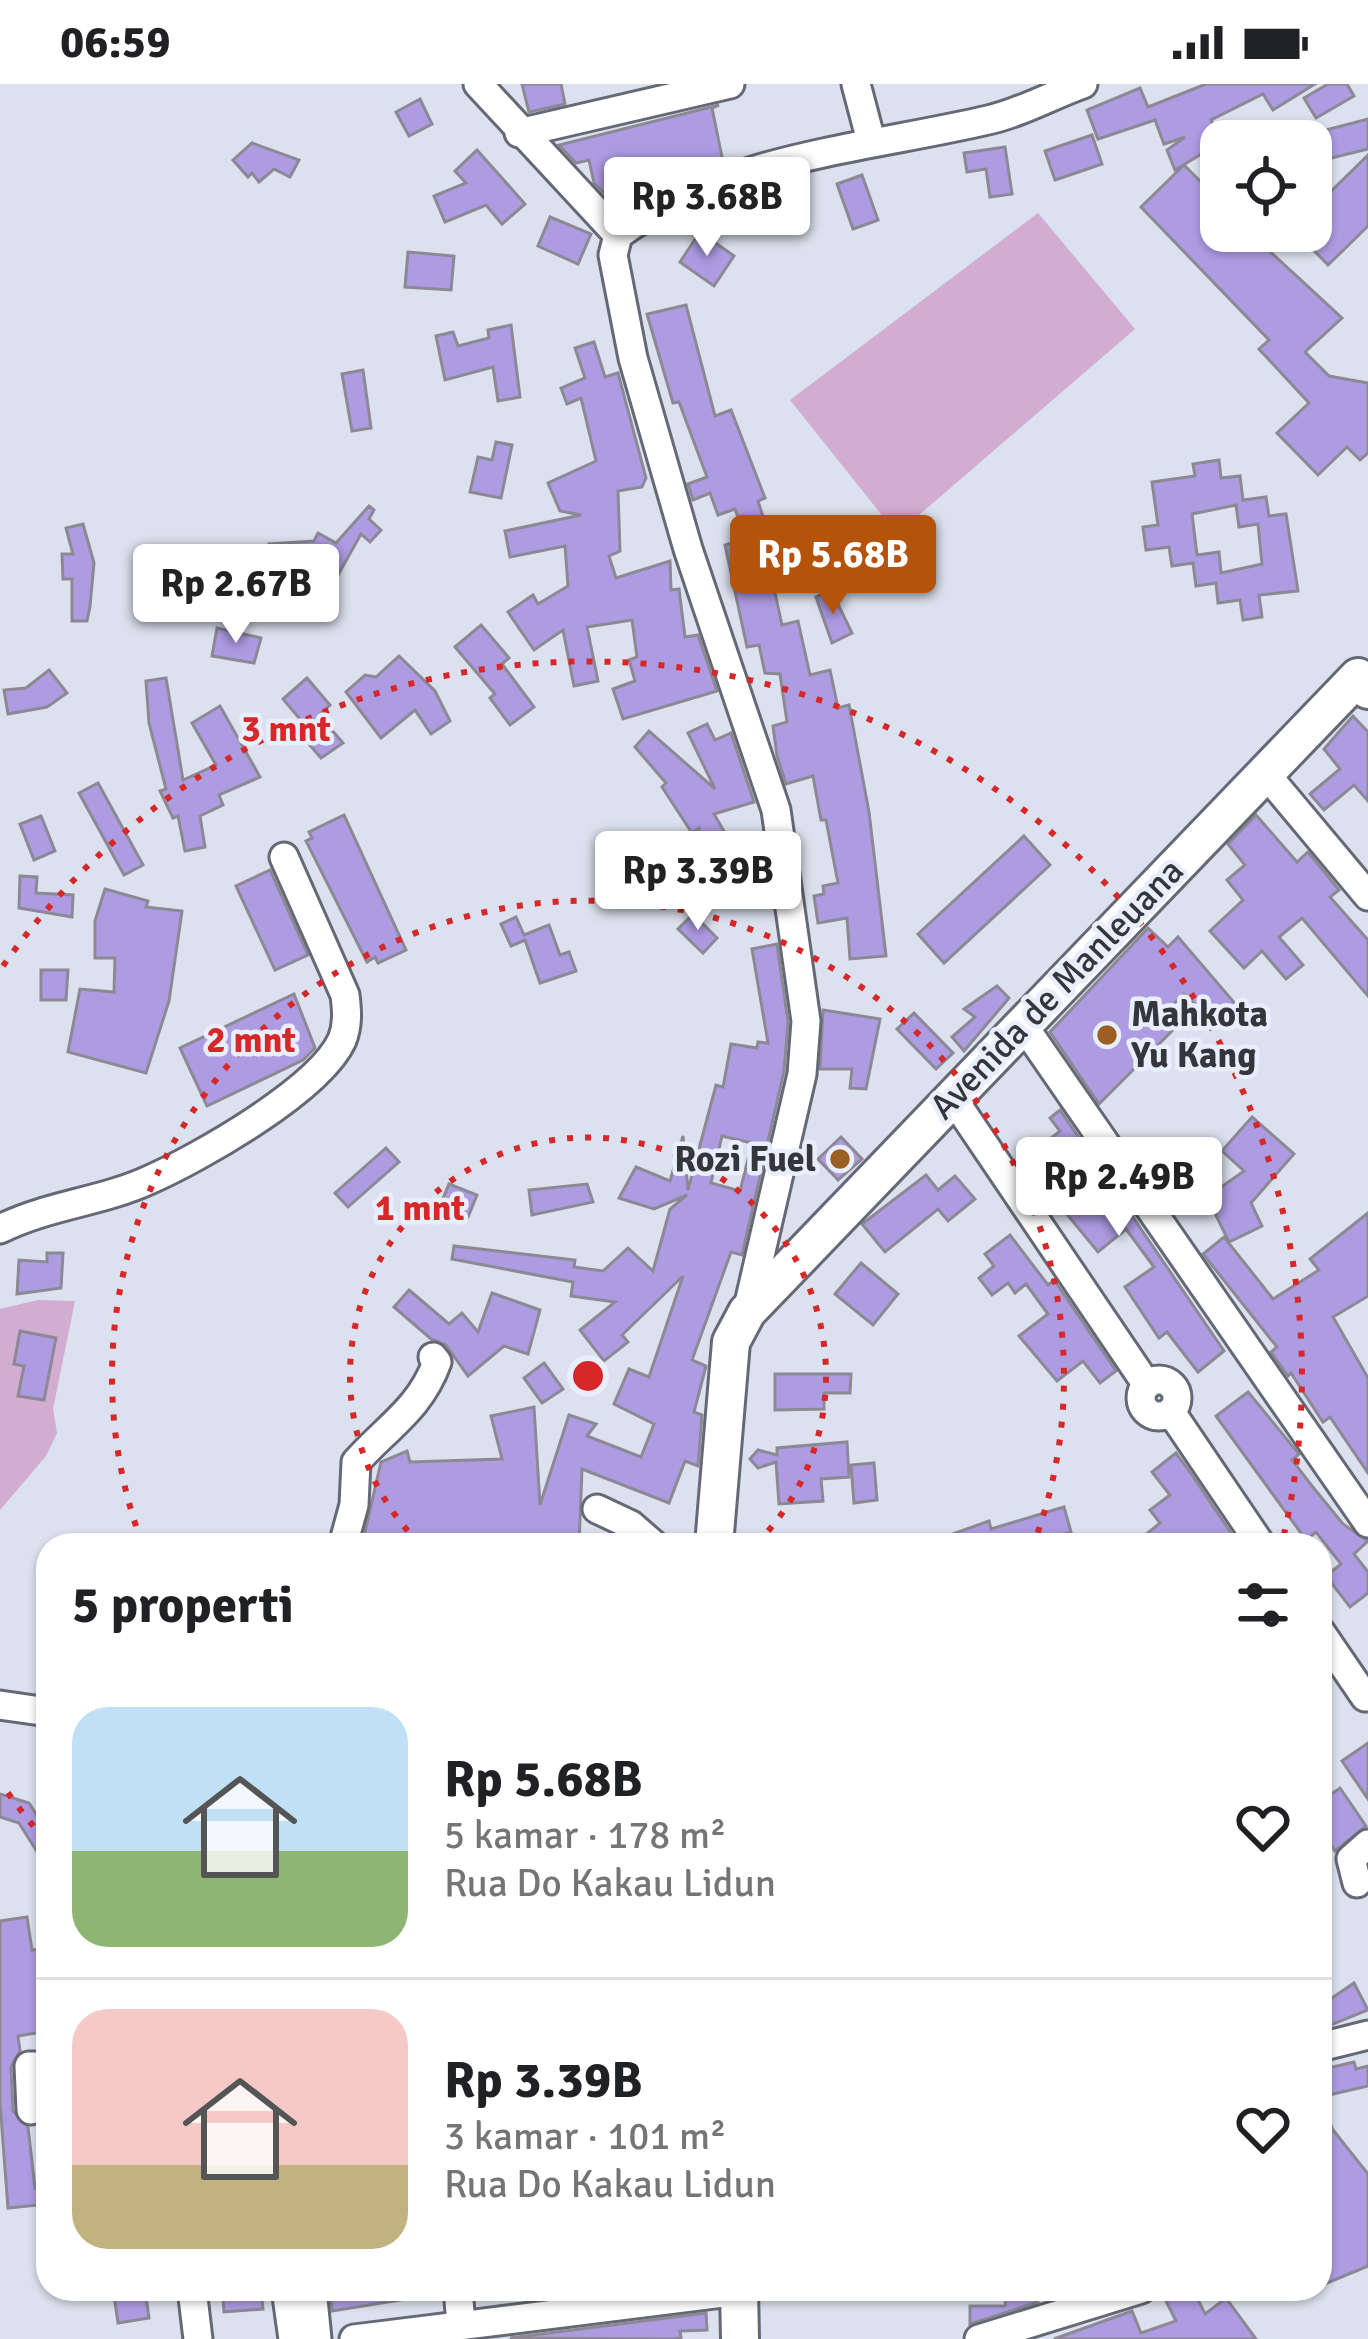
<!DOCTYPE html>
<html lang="id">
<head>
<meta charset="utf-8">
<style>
  :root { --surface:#fff; --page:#f2f2f2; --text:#202124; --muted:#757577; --line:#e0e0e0; --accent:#b45309 }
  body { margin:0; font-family:Signika,sans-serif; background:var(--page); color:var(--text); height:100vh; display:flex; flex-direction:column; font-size:45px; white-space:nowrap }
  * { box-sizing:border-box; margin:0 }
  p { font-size:39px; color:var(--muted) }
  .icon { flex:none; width:66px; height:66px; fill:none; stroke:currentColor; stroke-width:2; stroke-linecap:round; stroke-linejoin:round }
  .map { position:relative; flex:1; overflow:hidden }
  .details { position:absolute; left:36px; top:1449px; width:1296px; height:768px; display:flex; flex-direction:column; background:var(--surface); border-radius:36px; box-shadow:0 3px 9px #0004 }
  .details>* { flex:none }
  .fabs { position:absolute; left:1200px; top:36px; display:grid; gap:24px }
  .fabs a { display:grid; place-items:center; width:132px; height:132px; border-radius:24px; background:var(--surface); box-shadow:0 3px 9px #0004; font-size:60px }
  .price { position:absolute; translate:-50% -102px; padding:0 27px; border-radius:12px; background:#fff; color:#222; font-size:39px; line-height:78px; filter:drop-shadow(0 3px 6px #0008) }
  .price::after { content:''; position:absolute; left:50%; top:72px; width:36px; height:27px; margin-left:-18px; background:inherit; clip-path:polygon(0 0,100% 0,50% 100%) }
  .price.current { background:var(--accent); color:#fff }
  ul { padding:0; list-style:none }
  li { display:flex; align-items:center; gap:36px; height:300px; padding:0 36px }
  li+li { border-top:3px solid var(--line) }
  li span { display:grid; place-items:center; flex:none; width:336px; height:240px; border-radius:36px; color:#555 }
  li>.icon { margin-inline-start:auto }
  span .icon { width:144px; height:144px; fill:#fffc; stroke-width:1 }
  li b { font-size:51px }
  h2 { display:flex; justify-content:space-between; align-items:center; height:144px; padding:0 36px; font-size:51px }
  .status { display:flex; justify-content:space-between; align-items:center; height:84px; padding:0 60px; background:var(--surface); direction:ltr }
  .status svg { height:33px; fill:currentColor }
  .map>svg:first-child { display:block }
  .green { fill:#d2acd1 }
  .building { fill:#ae9ce3; stroke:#8c8995; stroke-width:3; fill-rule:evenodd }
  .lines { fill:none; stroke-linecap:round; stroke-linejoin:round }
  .minor-casing { stroke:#646975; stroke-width:33 }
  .major-casing { stroke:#646975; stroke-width:42 }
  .minor { stroke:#fff; stroke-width:27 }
  .major { stroke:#fff; stroke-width:36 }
  .ring { fill:none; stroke:#d62828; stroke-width:6; stroke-dasharray:6 12 }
  .poi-dot { fill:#9c5e23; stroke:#e8eefb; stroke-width:4.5 }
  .labels { text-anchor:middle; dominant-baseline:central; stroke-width:9; stroke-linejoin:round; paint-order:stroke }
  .street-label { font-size:36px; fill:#34363b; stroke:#e8eefb }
  .poi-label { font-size:36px; font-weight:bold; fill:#34363b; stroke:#e8eefb; text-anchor:start }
  .centre { fill:#d62828; stroke:#e8eefb; stroke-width:6 }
  .ring-label { font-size:36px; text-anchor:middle; font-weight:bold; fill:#d62828; stroke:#e8eefb; stroke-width:9; stroke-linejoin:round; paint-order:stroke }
</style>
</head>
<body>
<div class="status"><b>06:59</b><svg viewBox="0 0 49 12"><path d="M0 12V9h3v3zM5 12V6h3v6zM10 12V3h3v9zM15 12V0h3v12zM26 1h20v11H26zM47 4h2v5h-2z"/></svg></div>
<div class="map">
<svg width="1368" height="2255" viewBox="0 0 1368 2255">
  <rect width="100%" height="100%" fill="#dbe1ee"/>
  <g class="green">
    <polygon points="1038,129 1135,245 897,450 790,316"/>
    <polygon points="38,1216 75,1217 53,1325 57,1349 46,1372 0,1426 0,1225"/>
  </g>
  <g class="building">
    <polygon points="522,0 561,0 565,20 529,28"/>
    <polygon points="1206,0 1315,0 1273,26 1263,10 1211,36 1221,58 1175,86 1167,66 1185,53 1164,60 1155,36 1098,55 1087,26 1140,4 1148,23"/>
    <polygon points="1328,0 1347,0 1354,12 1316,34 1304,14"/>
    <polygon points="420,15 432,40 409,52 396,28"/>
    <polygon points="719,21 712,24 723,78 681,95 679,89 621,101 623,108 606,111 594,99 589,76 576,79 559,61"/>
    <polygon points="1368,35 1368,65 1311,79 1311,50"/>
    <polygon points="1092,51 1102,80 1055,96 1045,67"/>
    <polygon points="252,59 299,76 290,93 274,85 259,98 252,89 248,93 233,76"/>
    <polygon points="1005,63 1012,110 990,113 986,85 967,88 964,69"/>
    <polygon points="477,66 525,120 502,140 486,121 445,138 434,112 466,99 455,87"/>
    <polygon points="1368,71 1368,142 1328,181 1295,147 1311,147 1311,127"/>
    <polygon points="1184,81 1221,118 1221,147 1280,147 1264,162 1342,234 1305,268 1329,292 1368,299 1368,369 1360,376 1347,363 1318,391 1277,349 1309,319 1259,265 1269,256 1141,123"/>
    <polygon points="862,91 878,136 853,145 837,100"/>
    <polygon points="550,133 591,150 578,180 538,162"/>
    <polygon points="700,148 734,172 714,202 680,178"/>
    <polygon points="408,168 454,172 451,206 405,203"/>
    <polygon points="686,221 715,332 731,326 765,414 758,417 765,439 743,447 735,425 718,431 710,409 693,416 688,400 707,393 679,318 673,319 647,230"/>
    <polygon points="511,241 520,313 498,317 493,283 445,296 436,252 453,248 458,262 489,254 488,246"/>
    <polygon points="594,258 605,293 618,289 646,394 642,403 618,407 620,467 609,472 616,494 670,477 671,506 679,505 685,553 698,551 717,607 623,635 613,605 635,597 629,576 637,573 632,536 587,543 598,597 574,602 563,546 534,566 508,528 533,511 538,520 568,502 565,462 510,473 505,447 581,431 560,427 548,399 596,377 581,314 567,320 561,304 585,294 575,264"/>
    <polygon points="363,286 371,344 352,347 342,290"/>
    <polygon points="496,358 512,361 501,414 470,408 478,373 492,376"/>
    <path d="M1219,376L1221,394L1240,392L1243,416L1266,413L1269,432L1286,430L1298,507L1259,511L1262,533L1243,536L1240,516L1218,519L1216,499L1196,502L1193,479L1172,482L1169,463L1146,466L1143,443L1158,441L1152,398L1195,392L1193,380ZM1236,421L1239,443L1258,440L1262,480L1221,489L1219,468L1197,471L1192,430Z"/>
    <polygon points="369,422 374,426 369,435 381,446 370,458 361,450 338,491 314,477 270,480 269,460 314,457 318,449 336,459"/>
    <polygon points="83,440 94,479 90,522 87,537 72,537 72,495 63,495 62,470 73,470 66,444"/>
    <polygon points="745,455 753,481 768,477 782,541 798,537 810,591 830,586 838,624 849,621 869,728 886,872 850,875 847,834 818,839 814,812 824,810 823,802 838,799 826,736 821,736 813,692 786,700 777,672 773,642 787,638 780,590 765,589 759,561 747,563 725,461"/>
    <polygon points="831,506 852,549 832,559 816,513"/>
    <polygon points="481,541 509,574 502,580 534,623 510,641 490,614 495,610 455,563"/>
    <polygon points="217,544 261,554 254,579 212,572"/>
    <polygon points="399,572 435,607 450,637 431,650 415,626 381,654 346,608 365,591 376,593"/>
    <polygon points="49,586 67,609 47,623 8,630 4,606 26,604"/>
    <polygon points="166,594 183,696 216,681 192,639 220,622 260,693 219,711 223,721 200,732 205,763 185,767 178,732 173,734 160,707 166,705 149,639 146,597"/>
    <polygon points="307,594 330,621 319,631 343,659 321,674 308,659 315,653 283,615"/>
    <polygon points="1353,632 1368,648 1368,717 1354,701 1324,726 1310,710 1340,685 1324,665"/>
    <polygon points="707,640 715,656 731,649 754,718 714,730 735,766 742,765 750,800 713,808 699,744 692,749 662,703 666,699 635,663 649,647 715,705 688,649"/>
    <polygon points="98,699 143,781 124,791 79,709"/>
    <polygon points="344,731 406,866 378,879 375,873 367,878 306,757 312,754 309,748"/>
    <polygon points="1256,731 1297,778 1308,768 1339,806 1330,813 1368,856 1368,912 1302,834 1279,853 1303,881 1286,895 1262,867 1244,884 1210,847 1243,816 1227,796 1245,781 1228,760"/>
    <polygon points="41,732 55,767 34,776 20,740"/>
    <polygon points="1024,752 1050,781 944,879 918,850"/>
    <polygon points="270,786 308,871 275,886 236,802"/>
    <polygon points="20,792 37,793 36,809 73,811 72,833 19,824"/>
    <polygon points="105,805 148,817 146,823 182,827 169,917 146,989 68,968 80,905 114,908 115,874 95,874 95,837"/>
    <polygon points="693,830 717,854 703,869 678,845"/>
    <polygon points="516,833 524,851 549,841 560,871 569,868 576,887 540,899 525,856 511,862 501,840"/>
    <polygon points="1148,844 1168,863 1178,853 1238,923 1217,942 1184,910 1160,933 1173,946 1099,1020 1050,948"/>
    <path d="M777,860L788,938L784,987L742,1171L731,1168L692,1276L706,1282L694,1328L702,1331L698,1382L685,1377L669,1419L582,1385L579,1461H362L381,1378L407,1367L410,1378L502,1375L491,1332L534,1323L540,1421L569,1331L596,1340L587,1352L641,1373L654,1340L614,1320L629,1285L649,1293L683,1192L622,1251L628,1258L604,1277L580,1246L615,1218L571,1212L573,1198L452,1175L454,1162L575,1176L574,1183L603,1187L628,1164L653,1187L670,1125L687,1111L654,1125L619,1114L636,1083L670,1097L683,1052L688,1106L716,1001L723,1003L731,960L757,964L758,958L768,959L752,865ZM722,1052L752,1059L740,1107L711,1099Z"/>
    <polygon points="41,886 68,886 66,916 41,916"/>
    <polygon points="997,902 1009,914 964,967 952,953 975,933 964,925"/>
    <polygon points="294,910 315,964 303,976 207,1022 180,964"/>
    <polygon points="823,926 880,935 866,1005 850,1004 852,985 820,985"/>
    <polygon points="914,929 953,969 936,985 897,945"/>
    <polygon points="1060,1026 1224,1267 1198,1288 1167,1248 1159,1254 1125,1203 1154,1183 1126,1145 1098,1168 1023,1077 1060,1047 1050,1034"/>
    <polygon points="1252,1033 1294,1070 1251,1119 1262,1142 1229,1158 1207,1113 1244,1087 1222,1067"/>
    <polygon points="841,1053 862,1075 838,1096 818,1075"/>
    <polygon points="386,1064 399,1078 348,1123 335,1109"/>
    <polygon points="1189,1067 1206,1102 1173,1119 1155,1084"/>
    <polygon points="926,1091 938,1106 955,1092 975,1115 948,1137 938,1125 885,1168 862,1140"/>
    <polygon points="449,1100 477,1111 468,1133 440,1122"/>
    <polygon points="587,1100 593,1118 532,1131 529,1106"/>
    <polygon points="1368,1129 1368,1212 1333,1233 1368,1294 1368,1389 1330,1333 1323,1338 1291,1289 1288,1292 1271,1268 1277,1263 1203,1170 1224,1153 1273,1215 1319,1186 1310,1175"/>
    <polygon points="1010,1151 1048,1201 1054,1196 1116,1287 1100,1299 1083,1277 1057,1297 1019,1252 1048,1230 1026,1200 1015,1209 1008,1199 992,1211 979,1194 994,1182 985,1170"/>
    <polygon points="47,1169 63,1169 61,1204 17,1210 19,1176 47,1178"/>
    <polygon points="861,1179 898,1210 873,1241 835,1210"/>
    <polygon points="409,1206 449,1240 462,1229 478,1248 492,1209 540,1226 528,1270 504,1262 468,1292 446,1261 431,1255 394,1223"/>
    <polygon points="20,1247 56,1254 44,1316 18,1312 24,1282 14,1280"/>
    <polygon points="544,1279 563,1305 542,1319 524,1294"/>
    <polygon points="775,1290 851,1290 850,1309 824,1309 824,1325 775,1326"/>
    <polygon points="1248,1308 1299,1370 1292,1376 1312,1402 1343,1440 1368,1457 1354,1470 1368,1488 1368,1509 1350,1523 1326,1492 1341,1480 1316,1448 1306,1456 1216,1332"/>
    <polygon points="847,1358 849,1393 821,1395 823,1417 779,1420 776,1378 758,1384 750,1375 758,1366 777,1371 777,1364"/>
    <polygon points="1176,1369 1190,1388 1239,1461 1133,1461 1160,1439 1150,1426 1170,1411 1152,1388"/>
    <polygon points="874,1379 877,1416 854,1419 851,1381"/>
    <polygon points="1064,1423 1071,1448 1027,1461 922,1461 989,1437 991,1445"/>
    <polygon points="1368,1659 1368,1715 1342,1677"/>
    <polygon points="1340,1704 1366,1742 1335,1767 1320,1745 1320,1718"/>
    <polygon points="0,1710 29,1719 48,1748 48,1785 19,1739 0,1733"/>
    <polygon points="27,1833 32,1866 48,1864 48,1947 18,1952 20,1967 11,1983 13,2027 28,2043 35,2104 48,2095 48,2120 8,2124 0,2019 0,1837"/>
    <polygon points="1354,1899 1368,1926 1328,1942 1320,1922"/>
    <polygon points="1354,1978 1356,1985 1368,1982 1368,2002 1320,2013 1320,1986"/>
    <polygon points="1320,2016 1333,2046 1368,2090 1368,2182 1320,2202"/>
    <polygon points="113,2205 145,2205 149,2234 118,2239"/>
    <polygon points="222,2205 261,2205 263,2225 224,2228"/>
    <polygon points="330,2205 412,2205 413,2214 332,2227"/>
    <polygon points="1007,2205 1039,2210 1038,2218 970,2240 970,2222 1005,2222"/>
    <polygon points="1160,2205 1193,2205 1205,2230 1226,2214 1256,2255 1054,2255 1132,2227 1141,2249 1176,2237"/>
    <polygon points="706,2229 707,2246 680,2247 681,2254 673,2255 510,2254"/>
  </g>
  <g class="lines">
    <defs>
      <g id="minor">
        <polyline points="478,0 618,151"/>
        <polyline points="856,0 871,57"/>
        <polyline points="519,49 730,0"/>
        <polyline points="1265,689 1368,812"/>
        <polyline points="1023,941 1368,1439"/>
        <polyline points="952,1013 1147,1301"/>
        <path d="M0,1145C48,1121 101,1118 149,1096C199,1074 319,1006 342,956C348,941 347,927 345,911L284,773"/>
        <path d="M747,1228L802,990L806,937L776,726L688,465L633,274L613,171L618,151C725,73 863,65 988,36C1020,29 1052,11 1083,0"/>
        <circle cx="1159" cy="1314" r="18"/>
        <polyline points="1171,1328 1261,1461"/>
        <polyline points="597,1425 631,1441 654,1461"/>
        <path d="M343,1461L354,1421L356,1378C387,1343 420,1325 437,1278L433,1273"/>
        <polyline points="1320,1547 1365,1613"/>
        <polyline points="0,1621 48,1628"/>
        <polyline points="1357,1799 1351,1775 1368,1760"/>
        <polyline points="1320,1963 1368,1951"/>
        <polyline points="31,2026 29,1982 48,1982"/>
        <polyline points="192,2205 198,2255"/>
        <polyline points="286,2205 293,2255"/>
        <polyline points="312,2205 317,2255"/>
        <polyline points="458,2205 461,2240"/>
        <polyline points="354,2255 739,2207"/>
        <polyline points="979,2255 1141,2205"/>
      </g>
      <g id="major">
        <polyline points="714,1461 731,1258 747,1228 1358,593 1368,606"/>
        <polyline points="739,2205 740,2255"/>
      </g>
    </defs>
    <use href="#minor" class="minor-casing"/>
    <use href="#major" class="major-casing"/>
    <use href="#minor" class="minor"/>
    <use href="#major" class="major"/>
  </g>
  <g class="ring">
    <path d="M420 1460A238 238 0 1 1 756 1460"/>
    <path d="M142 1459A476 476 0 1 1 1034 1459"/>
    <path d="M45 1756A714 714 0 0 1 3 1702M3 882A714 714 0 0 1 1282 1459"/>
  </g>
  <g class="poi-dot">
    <circle cx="1107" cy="951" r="12"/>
    <circle cx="840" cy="1075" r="12"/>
  </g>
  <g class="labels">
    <g class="street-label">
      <text transform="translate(1057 905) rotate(-46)">Avenida de Manleuana</text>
    </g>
    <g class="poi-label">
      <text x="1131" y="930">Mahkota<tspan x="1131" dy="41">Yu Kang</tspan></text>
      <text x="816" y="1075" text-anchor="end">Rozi Fuel</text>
    </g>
  </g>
  <circle cx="588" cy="1292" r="18" class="centre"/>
  <g class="ring-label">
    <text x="286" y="657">3 mnt</text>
    <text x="251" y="968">2 mnt</text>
    <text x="420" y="1136">1 mnt</text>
  </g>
</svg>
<div class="fabs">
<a><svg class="icon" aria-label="locate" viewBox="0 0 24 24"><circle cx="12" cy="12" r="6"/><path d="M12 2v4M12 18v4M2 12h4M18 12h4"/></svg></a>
</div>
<b class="price" style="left:707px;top:175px">Rp 3.68B</b>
<b class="price current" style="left:833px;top:533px">Rp 5.68B</b>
<b class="price" style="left:236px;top:562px">Rp 2.67B</b>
<b class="price" style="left:698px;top:849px">Rp 3.39B</b>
<b class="price" style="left:1119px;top:1155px">Rp 2.49B</b>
<section class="details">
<h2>5 properti<svg class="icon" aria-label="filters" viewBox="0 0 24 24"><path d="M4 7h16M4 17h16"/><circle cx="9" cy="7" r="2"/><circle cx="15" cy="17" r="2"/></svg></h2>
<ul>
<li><span style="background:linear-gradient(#bfe0f5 60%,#8fb573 0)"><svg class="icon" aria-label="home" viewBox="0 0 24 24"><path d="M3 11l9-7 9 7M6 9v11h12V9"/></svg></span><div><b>Rp 5.68B</b><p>5 kamar · 178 m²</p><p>Rua Do Kakau Lidun</p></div><svg class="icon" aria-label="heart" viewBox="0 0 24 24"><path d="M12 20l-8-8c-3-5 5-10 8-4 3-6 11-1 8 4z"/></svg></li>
<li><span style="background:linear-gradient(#f6c9c9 65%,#c2b280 0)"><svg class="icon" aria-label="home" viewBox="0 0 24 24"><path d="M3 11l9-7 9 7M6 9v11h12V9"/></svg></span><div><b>Rp 3.39B</b><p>3 kamar · 101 m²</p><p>Rua Do Kakau Lidun</p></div><svg class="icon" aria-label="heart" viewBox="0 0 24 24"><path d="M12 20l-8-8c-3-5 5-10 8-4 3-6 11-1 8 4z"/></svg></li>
</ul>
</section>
</div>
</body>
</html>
